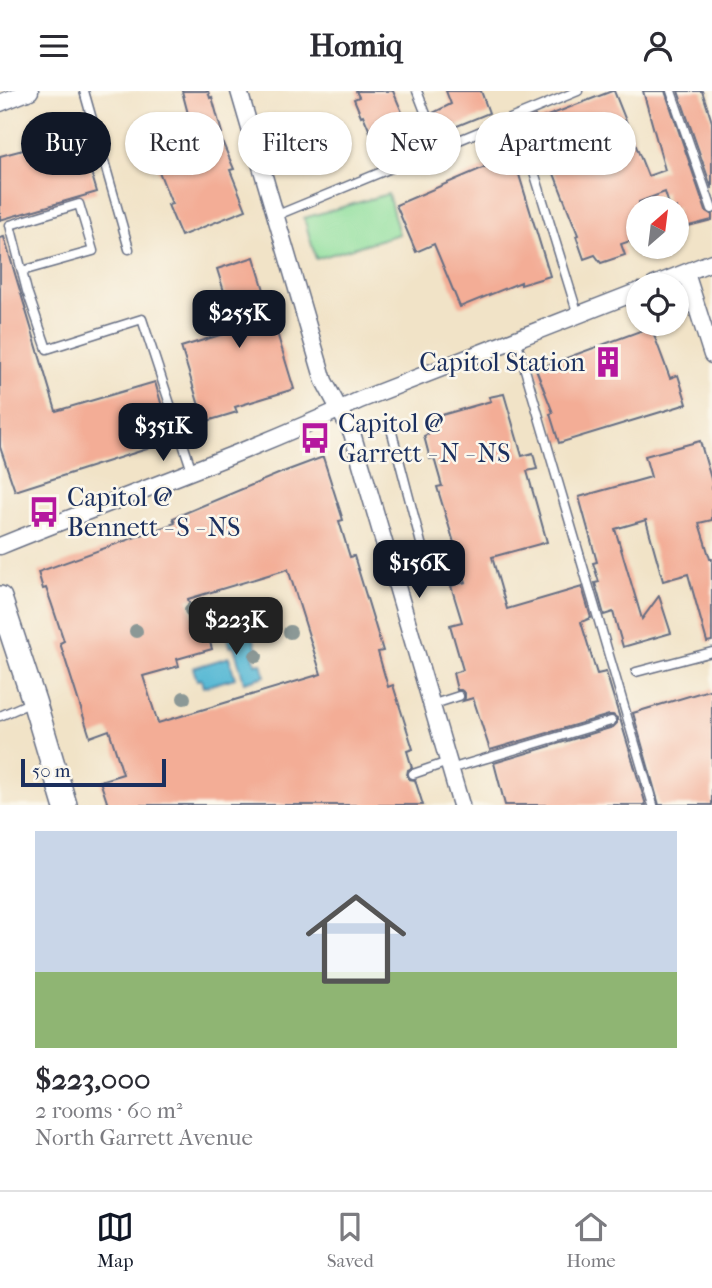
<!DOCTYPE html>
<html lang="en">
<head>
<meta charset="utf-8">
<style>
  :root { --surface:#fff; --page:#f7f7f7; --text:#2b2b33; --muted:#7c7c81; --line:#e1e1e2; --accent:#111827 }
  body { margin:0; font-family:"IM FELL French Canon",serif; background:var(--page); color:var(--text); height:100vh; display:flex; flex-direction:column; font-size:26px; white-space:nowrap }
  * { box-sizing:border-box; margin:0 }
  p { font-size:23px; color:var(--muted) }
  .icon { flex:none; width:38px; height:38px; fill:none; stroke:currentColor; stroke-width:2; stroke-linecap:round; stroke-linejoin:round }
  .map { position:relative; height:714px; overflow:hidden }
  .panel { display:flex; flex-direction:column; background:var(--surface); flex:1 }
  .panel>* { flex:none }
  .banner { position:absolute; left:21px; top:21px; width:670px; height:63px; display:flex; gap:14px }
  .needle { width:46px; rotate:28deg }
  .buttons { position:absolute; left:626px; top:105px; display:grid; gap:14px }
  .buttons a { display:grid; place-items:center; width:63px; height:63px; border-radius:50%; background:var(--surface); box-shadow:0 2px 5px #0004; font-size:35px }
  .scale { position:absolute; left:21px; bottom:18px; width:145px; box-sizing:border-box; padding-left:7px; border:4px solid #1b2f5e; border-top:0; font-size:19px; line-height:24px; white-space:nowrap; color:#1b2f5e; -webkit-text-stroke:5px #fbf7ec; paint-order:stroke }
  .price { position:absolute; translate:-50% -60px; padding:0 16px; border-radius:14px; background:var(--accent); color:#fff; font-size:23px; line-height:46px; filter:drop-shadow(0 2px 4px #0008) }
  .price::after { content:''; position:absolute; left:50%; top:42px; width:21px; height:16px; margin-left:-10px; background:inherit; clip-path:polygon(0 0,100% 0,50% 100%) }
  .price.on { background:#222; color:#fff }
  ul { padding:0; list-style:none }
  li { display:grid; align-content:center; gap:14px; height:371px; padding:0 35px }
  li span { display:grid; place-items:center; height:217px; border-radius:0px; color:#555 }
  li>.icon { margin-inline-start:auto }
  span .icon { width:126px; height:126px; fill:#fffc; stroke-width:1 }
  li b { font-size:30px }
  .pill { padding:0 24px; border-radius:32px; background:var(--surface); box-shadow:0 2px 5px #0004; font-size:24px; line-height:63px }
  .pill.on { background:var(--accent); color:#fff }
  header { display:flex; justify-content:space-between; align-items:center; height:91px; padding:0 35px; background:var(--surface); font-size:32px; font-weight:700 }
  .menu { display:flex; justify-content:space-around; align-items:center; height:98px; border-top:2px solid var(--line); background:var(--surface); font-size:19px; color:var(--muted) }
  .menu a { display:grid; justify-items:center; gap:4px }
  .menu .on { color:var(--accent) }
  .map>svg:first-child { display:block }
  .green { fill:#90df9d; stroke:#56877e; stroke-width:2 }
  .water { fill:#55b8d4; stroke:#387499; stroke-width:2 }
  .building { fill:#f3ad96; fill-rule:evenodd }
  .lines { fill:none; stroke-linecap:round; stroke-linejoin:round }
  .lane-casing { stroke:#666e83; stroke-width:11 }
  .street-casing { stroke:#666e83; stroke-width:19 }
  .secondary-casing { stroke:#666e83; stroke-width:26 }
  .lane { stroke:#fff; stroke-width:8 }
  .street { stroke:#fff; stroke-width:16 }
  .secondary { stroke:#fff; stroke-width:23 }
  .tree { fill:#8b9896 }
  .labels { text-anchor:middle; dominant-baseline:central; stroke-width:5; stroke-linejoin:round; paint-order:stroke }
  .poi-label { font-size:26px; fill:#1b2f5e; stroke:#fbf7ec; text-anchor:start }
</style>
</head>
<body>
<header><svg class="icon" aria-label="menu" viewBox="0 0 24 24"><path d="M4 6h16M4 12h16M4 18h16"/></svg>Homiq<svg class="icon" aria-label="person" viewBox="0 0 24 24"><circle cx="12" cy="8" r="4"/><path d="M4 21q1-7 8-7t8 7"/></svg></header>
<div class="map">
<svg width="712" height="714" viewBox="0 0 712 714">
  <rect width="100%" height="100%" fill="#fbf7ec"/>
  <filter id="ink" filterUnits="userSpaceOnUse"><feTurbulence type="fractalNoise" baseFrequency=".0143" numOctaves="2"/><feDisplacementMap in="SourceGraphic" scale="14" xChannelSelector="R" yChannelSelector="G"/><feConvolveMatrix kernelMatrix="1 2 1 2 8 2 1 2 1" color-interpolation-filters="sRGB"/></filter>
  <filter id="wash" filterUnits="userSpaceOnUse"><feTurbulence type="fractalNoise" baseFrequency=".00686" numOctaves="4" result="noise"/><feDisplacementMap in="SourceGraphic" scale="28" xChannelSelector="R" yChannelSelector="G"/><feGaussianBlur stdDeviation="1.57" result="paint"/><feColorMatrix in="noise" values="0 0 0 0 0 0 0 0 0 0 0 0 0 0 0 0 0 1.4 0 .05"/><feComposite in="paint" operator="in"/></filter>
  <g filter="url(#wash)">
    <rect width="100%" height="100%" fill="#f1e3c7"/>
    <polygon class="green" points="388,103 399,143 316,168 304,127"/>
    <g class="water">
      <polygon points="247,523 257,559 252,561 256,573 261,572 265,585 244,591 234,555 230,556 222,530"/>
      <polygon points="229,566 235,587 203,596 201,588 197,589 193,577"/>
    </g>
    <g id="blocks">
      <g class="building">
        <polygon points="182,0 208,0 210,7 212,6 222,42 219,43 234,78 230,79 246,119 181,145 168,114 172,113 156,73 197,57"/>
        <polygon points="356,0 393,0 407,33 420,27 428,46 401,57 401,60 386,66 378,46 373,48 363,24 361,25 354,8 359,6"/>
        <polygon points="446,0 481,0 489,22 440,42 433,22 451,13"/>
        <polygon points="612,0 614,0 648,85 665,79 643,0 665,0 706,120 712,124 712,129 677,138 677,117 670,117 665,101 639,111 639,147 621,153 625,164 601,172 595,164 584,168 576,145 578,144 542,52 513,64 550,185 521,194 521,191 460,216 434,153 416,161 396,114 485,76 479,55 523,41 519,32 535,25 537,29"/>
        <polygon points="678,0 702,0 712,31 712,98"/>
        <polygon points="80,44 97,101 0,129 0,65"/>
        <polygon points="4,146 56,320 155,291 172,350 15,400 0,356 0,147"/>
        <polygon points="254,166 294,298 235,316 237,321 204,331 181,256 236,239 217,178"/>
        <polygon points="651,236 670,287 678,284 687,313 559,352 550,323 553,322 536,278"/>
        <polygon points="504,303 522,365 533,362 537,378 527,380 547,451 492,466 507,518 582,496 591,527 581,531 597,583 606,581 646,714 505,714 494,672 613,636 617,632 617,627 613,624 609,624 490,659 473,607 463,610 465,607 465,602 461,599 457,599 453,582 463,579 450,534 462,531 451,495 466,491 437,396 442,395 434,367 430,368 424,345 428,343 424,329 491,310 489,306"/>
        <polygon points="700,350 712,391 712,429 699,432 710,468 712,468 712,550 707,551 688,483 663,490 646,429 615,438 642,528 659,505 671,542 623,556 613,521 604,524 595,492 599,491 593,472 597,471 579,406 651,386 645,365"/>
        <path d="M323,366L343,429L339,430L350,466L354,465L383,560L378,561L388,596L393,594L413,658L407,660L412,677L408,679L407,684L409,688L415,689L423,714H108L100,690L123,683L109,639L90,646L60,552L64,550L51,511L46,497L43,498L38,481L175,432L173,427L283,381ZM288,478L321,583L158,632L143,585L179,575L177,568L212,558L206,537L197,540L188,508Z"/>
        <polygon points="712,598 712,714 659,714 633,622"/>
      </g>
    </g>
  </g>
  <g filter="url(#ink)">
    <use href="#blocks" fill-opacity="0" stroke="#666e83" stroke-width="2"/>
    <g class="lines">
      <defs>
        <g id="lane">
          <polyline points="84,0 129,158"/>
          <polyline points="417,0 439,57"/>
          <polyline points="671,0 712,118"/>
          <polyline points="531,71 578,224"/>
          <polyline points="275,125 578,0"/>
          <polyline points="22,180 93,160 79,113 10,134 27,200 47,258 142,228 192,380"/>
          <polyline points="516,248 653,714"/>
          <polyline points="389,472 416,464 422,456 390,334"/>
          <polyline points="636,581 712,561"/>
          <polyline points="431,614 459,605"/>
          <polyline points="0,625 32,611"/>
          <polyline points="450,678 611,630"/>
          <polyline points="413,683 448,671"/>
        </g>
        <g id="street">
          <polyline points="239,0 324,290 352,342 461,714"/>
          <polyline points="0,12 30,0"/>
          <polyline points="686,182 712,264"/>
          <polyline points="654,194 712,171"/>
          <path d="M0,455C120,406 243,364 360,309L639,200"/>
        </g>
        <polyline id="secondary" points="0,507 34,610 65,714"/>
      </defs>
      <use href="#lane" class="lane-casing"/>
      <use href="#street" class="street-casing"/>
      <use href="#secondary" class="secondary-casing"/>
      <use href="#lane" class="lane"/>
      <use href="#street" class="street"/>
      <use href="#secondary" class="secondary"/>
    </g>
    <g class="tree">
      <circle cx="191" cy="519" r="7"/>
      <circle cx="136" cy="540" r="7"/>
      <circle cx="290" cy="541" r="7"/>
      <circle cx="256" cy="565" r="7"/>
      <circle cx="184" cy="607" r="7"/>
    </g>
  </g>
  <defs>
    <symbol id="building-bare" viewBox="-9 -9 18 18"><path d="M-4-6H4V6H1V3H-1V6H-4ZM-2.5-4.3h1.7v1.8h-1.7ZM.8-4.3h1.7v1.8H.8ZM-2.5-1h1.7V.8h-1.7ZM.8-1h1.7V.8H.8Z" fill="#b5179e" stroke="#fbf7ec" stroke-width="2.5" paint-order="stroke"/></symbol>
    <symbol id="bus-bare" viewBox="-9 -9 18 18"><path d="M-5-6H5V4H4V6H2V4H-2V6H-4V4H-5ZM-3.5-4V0h7V-4ZM-3.5 1.2v1.5H-2V1.2ZM2 1.2v1.5H3.5V1.2Z" fill="#b5179e" stroke="#fbf7ec" stroke-width="2.5" paint-order="stroke"/></symbol>
  </defs>
  <g fill-rule="evenodd">
    <use href="#building-bare" x="586" y="249" width="44" height="44"/>
    <use href="#bus-bare" x="293" y="325" width="44" height="44"/>
    <use href="#bus-bare" x="22" y="399" width="44" height="44"/>
  </g>
  <g class="labels">
    <g class="poi-label">
      <text x="585" y="271" text-anchor="end">Capitol Station</text>
      <text x="338" y="332">Capitol @<tspan x="338" dy="30">Garrett - N - NS</tspan></text>
      <text x="67" y="406">Capitol @<tspan x="67" dy="30">Bennett - S - NS</tspan></text>
    </g>
  </g>
</svg>
<div class="buttons">
<a><svg class="needle" viewBox="-14 -14 28 28"><path d="M0-13l5 13h-10z" fill="#e53935"/><path d="M0 13l5-13h-10z" fill="#7c7c81"/></svg></a>
<a><svg class="icon" aria-label="locate" viewBox="0 0 24 24"><circle cx="12" cy="12" r="6"/><path d="M12 2v4M12 18v4M2 12h4M18 12h4"/></svg></a>
</div>
<div class="scale">50 m</div>
<b class="price" style="left:239px;top:259px">$255K</b>
<b class="price" style="left:163px;top:372px">$351K</b>
<b class="price" style="left:419px;top:509px">$156K</b>
<b class="price on" style="left:236px;top:566px">$223K</b>
<div class="banner">
<a class="pill on">Buy</a>
<a class="pill">Rent</a>
<a class="pill">Filters</a>
<a class="pill">New</a>
<a class="pill">Apartment</a>
</div>
</div>
<section class="panel">
<ul>
<li><span style="background:linear-gradient(#c9d6e8 65%,#8fb573 0)"><svg class="icon" aria-label="home" viewBox="0 0 24 24"><path d="M3 11l9-7 9 7M6 9v11h12V9"/></svg></span><div><b>$223,000</b><p>2 rooms · 60 m²</p><p>North Garrett Avenue</p></div></li>
</ul>
</section>
<nav class="menu">
<a class="on"><svg class="icon" aria-label="map" viewBox="0 0 24 24"><path d="M3 6l6-2 6 2 6-2v14l-6 2-6-2-6 2zM9 4v14M15 6v14"/></svg>Map</a>
<a><svg class="icon" aria-label="saved" viewBox="0 0 24 24"><path d="M7 4h10v16l-5-4-5 4z"/></svg>Saved</a>
<a><svg class="icon" aria-label="home" viewBox="0 0 24 24"><path d="M3 11l9-7 9 7M6 9v11h12V9"/></svg>Home</a>
</nav>
</body>
</html>
